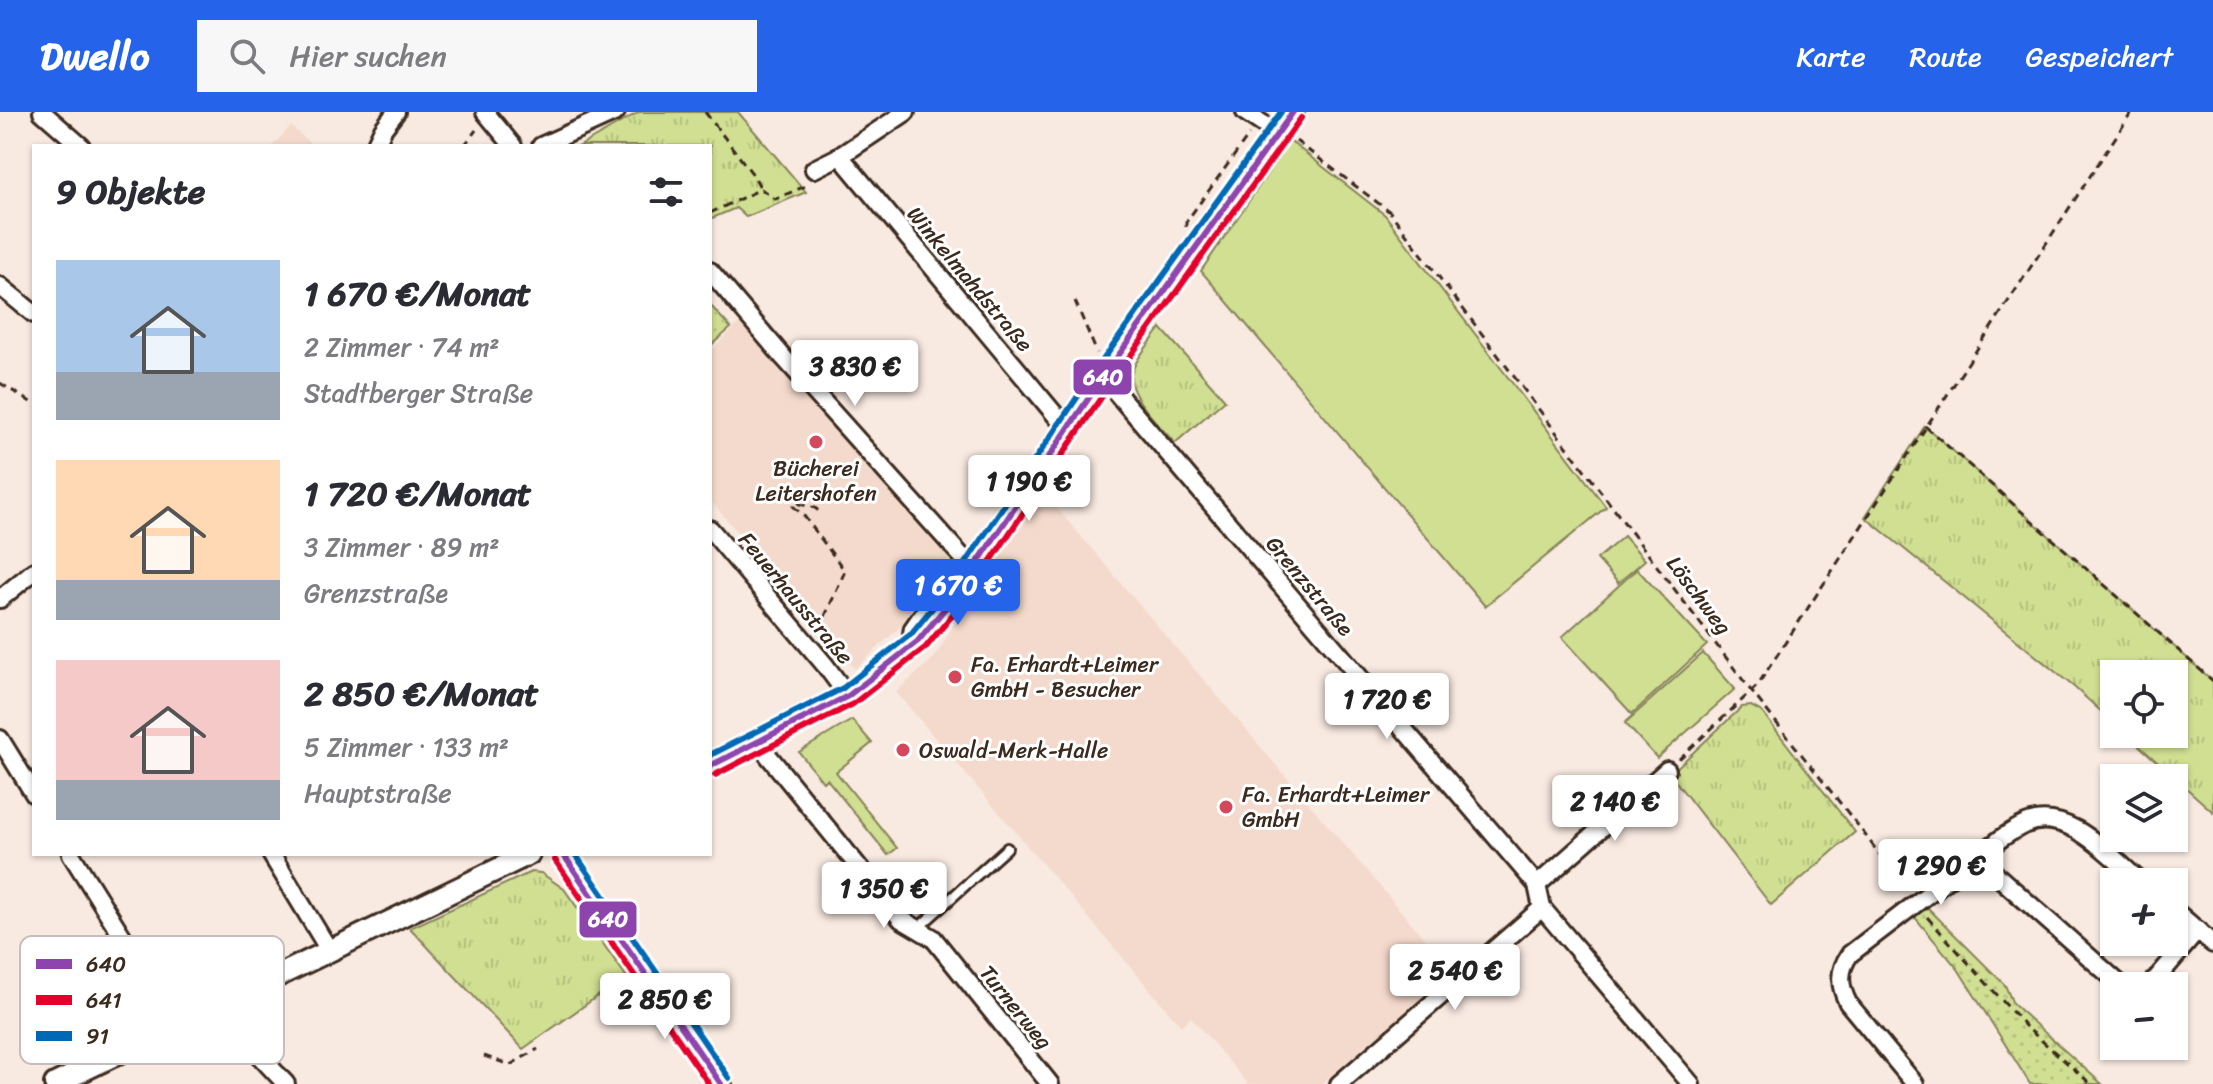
<!DOCTYPE html>
<html lang="de">
<head>
<meta charset="utf-8">
<style>
  :root { --surface:#fff; --page:#f7f7f7; --text:#2b2b33; --muted:#7c7c81; --accent:#2563eb }
  body { margin:0; font-family:Sriracha,sans-serif; background:var(--page); color:var(--text); height:100vh; display:flex; flex-direction:column; font-size:30px; white-space:nowrap }
  * { box-sizing:border-box; margin:0 }
  p { font-size:26px; color:var(--muted) }
  .icon { flex:none; width:44px; height:44px; fill:none; stroke:currentColor; stroke-width:2; stroke-linecap:round; stroke-linejoin:round }
  .map { position:relative; flex:1; overflow:hidden }
  .side { position:absolute; left:32px; top:32px; width:680px; height:712px; display:flex; flex-direction:column; background:var(--surface); border-radius:0px; box-shadow:0 2px 6px #0004 }
  .side>* { flex:none }
  .fabs { position:absolute; left:2100px; top:548px; display:grid; gap:16px }
  .fabs a { display:grid; place-items:center; width:88px; height:88px; border-radius:0px; background:var(--surface); box-shadow:0 2px 6px #0004; font-size:40px }
  .price { position:absolute; translate:-50% -68px; padding:0 18px; border-radius:8px; background:#fff; color:#222; font-size:26px; line-height:52px; filter:drop-shadow(0 2px 4px #0008) }
  .price::after { content:''; position:absolute; left:50%; top:48px; width:24px; height:18px; margin-left:-12px; background:inherit; clip-path:polygon(0 0,100% 0,50% 100%) }
  .price.current { background:var(--accent); color:#fff }
  ul { padding:0; list-style:none }
  li { display:flex; align-items:center; gap:24px; height:200px; padding:0 24px }
  li span { display:grid; place-items:center; flex:none; width:224px; height:160px; border-radius:0px; color:#555 }
  li>.icon { margin-inline-start:auto }
  span .icon { width:96px; height:96px; fill:#fffc; stroke-width:1 }
  li b { font-size:34px }
  h2 { display:flex; justify-content:space-between; align-items:center; height:96px; padding:0 24px; font-size:34px }
  header { display:flex; align-items:center; gap:48px; box-sizing:border-box; height:112px; padding:0 40px; background:var(--accent); color:#fff }
  header strong { font-size:38px }
  nav { display:flex; gap:44px; margin-inline-start:auto; font-size:28px }
  .search { width:560px; height:72px; background:var(--page); display:flex; align-items:center; gap:20px; box-sizing:border-box; padding:0 28px; border-radius:0px; color:var(--muted); font-size:30px }
  .map>svg:first-child { display:block }
  .built { fill:#f4dacc }
  .grass { fill:url(#grass-tufts); stroke:#868458; stroke-width:2 }
  .park { fill:url(#park-dots); stroke:#868458; stroke-width:2 }
  .pitch { fill:#d0df92; stroke:#868458; stroke-width:2 }
  .lines { fill:none; stroke-linecap:round; stroke-linejoin:round }
  .service-casing { stroke:#3b2a1e; stroke-width:14 }
  .minor-casing { stroke:#3b2a1e; stroke-width:22 }
  .tertiary-casing { stroke:#3b2a1e; stroke-width:26 }
  .path { stroke:#3b2a1e; stroke-width:3; stroke-dasharray:8 6; stroke-linecap:butt }
  .service { stroke:#fff; stroke-width:8 }
  .minor { stroke:#fff; stroke-width:16 }
  .tertiary { stroke:#fff; stroke-width:20 }
  .bus-1-casing { stroke:#fff; stroke-width:12 }
  .bus-2-casing { stroke:#fff; stroke-width:12 }
  .bus-3-casing { stroke:#fff; stroke-width:12 }
  .bus-1 { stroke:#8e44ad; stroke-width:6 }
  .bus-2 { stroke:#e4002b; stroke-width:6 }
  .bus-3 { stroke:#0068b4; stroke-width:6 }
  .poi-dot { fill:#d1495b; stroke:#fff; stroke-width:3 }
  .labels { text-anchor:middle; dominant-baseline:central; stroke-width:6; stroke-linejoin:round; paint-order:stroke }
  .street-label { font-size:22px; fill:#3b2a1e; stroke:#fff }
  .poi-label { font-size:22px; fill:#3b2a1e; stroke:#fff; text-anchor:start }
  .key { fill:#fff; stroke:#c4bfbc; stroke-width:2 }
  .key-label { font-size:22px; fill:#3b2a1e }
  .line-badge { stroke:#fff; stroke-width:3 }
  .badge-label { font-size:22px; text-anchor:middle; font-weight:bold; fill:#fff }
</style>
</head>
<body>
<header>
<strong>Dwello</strong>
<div class="search"><svg class="icon" aria-label="search" viewBox="0 0 24 24"><circle cx="10" cy="10" r="6"/><path d="M15 15l6 6"/></svg>Hier suchen</div>
<nav><a>Karte</a><a>Route</a><a>Gespeichert</a></nav>
</header>
<div class="map">
<svg width="2213" height="972" viewBox="0 0 2213 972">
  <defs>
    <pattern id="grass-tufts" width="24" height="20" patternUnits="userSpaceOnUse" patternTransform="scale(2)"><rect width="24" height="20" fill="#d0df92"/><path d="M3 7l-1-3M5 7V3M7 7l1-3M15 17l-1-3M17 17v-4M19 17l1-3" fill="none" stroke="#b4c07d"/></pattern>
    <pattern id="park-dots" width="8" height="8" patternUnits="userSpaceOnUse" patternTransform="scale(2)"><rect width="8" height="8" fill="#d0df92"/><path d="M2 2h.1M6 6h.1" fill="none" stroke="#b4c07d" stroke-width="1.8" stroke-linecap="round"/></pattern>
  </defs>
  <rect width="100%" height="100%" fill="#f8e9e1"/>
  <filter id="ink" filterUnits="userSpaceOnUse"><feTurbulence type="fractalNoise" baseFrequency=".0125" numOctaves="2"/><feDisplacementMap in="SourceGraphic" scale="16" xChannelSelector="R" yChannelSelector="G"/><feConvolveMatrix kernelMatrix="1 2 1 2 8 2 1 2 1" color-interpolation-filters="sRGB"/></filter>
  <g filter="url(#ink)">
    <g class="built">
      <polygon points="291,14 313,34 272,34"/>
      <polygon points="744,206 952,443 900,515 855,557 710,388 710,240"/>
      <polygon points="1044,381 1452,859 1321,972 1248,972 1191,905 1181,914 896,580 935,545 962,499"/>
    </g>
    <g class="grass">
      <polygon points="639,0 738,0 806,80 746,105 736,96 710,107 710,34 580,34"/>
      <path d="M1161,216L1225,288L1175,331C1163,317 1127,283 1131,264C1134,248 1151,230 1161,216Z"/>
      <polygon points="1925,314 2213,569 2213,700 2126,622 2174,622 2174,562 2114,562 2114,611 2074,575 1865,405"/>
      <polygon points="1751,594 1762,600 1855,720 1771,793 1670,662 1742,595"/>
      <polygon points="531,760 541,761 564,777 626,864 523,937 410,816"/>
    </g>
    <g class="park">
      <polygon points="710,193 731,216 710,234"/>
      <polygon points="1920,788 2005,873 2013,892 2102,972 2030,972 1958,857 1908,797"/>
    </g>
    <g class="pitch">
      <polygon points="1290,29 1385,103 1606,395 1485,494 1201,159"/>
      <polygon points="1624,424 1645,448 1618,471 1597,447"/>
      <polygon points="1637,457 1707,533 1632,602 1562,525"/>
      <polygon points="1703,541 1735,577 1657,646 1625,611"/>
      <polygon points="852,608 872,631 836,660 897,736 888,743 827,667 823,670 799,640"/>
    </g>
    <g class="lines">
      <defs>
        <g id="service">
          <polyline points="906,535 909,515 944,465 969,458"/>
          <polyline points="917,817 1007,736"/>
        </g>
        <g id="minor">
          <polyline points="42,0 81,34"/>
          <polyline points="485,0 513,34"/>
          <polyline points="1245,0 1278,22"/>
          <polyline points="375,34 383,17 396,0"/>
          <polyline points="541,34 616,0"/>
          <polyline points="840,44 1067,317"/>
          <polyline points="814,57 840,44 906,0"/>
          <polyline points="710,159 784,246 973,457"/>
          <polyline points="0,174 34,202"/>
          <polyline points="1103,265 1537,773 1542,796 1691,972"/>
          <polyline points="710,417 825,553 848,584"/>
          <polyline points="0,487 34,459"/>
          <polyline points="0,627 34,682"/>
          <polyline points="758,631 901,807 933,826 1050,972"/>
          <polyline points="71,742 177,912"/>
          <polyline points="271,742 329,838"/>
          <polyline points="1976,745 2122,874"/>
          <polyline points="1537,773 1667,658"/>
          <polyline points="2174,798 2213,832"/>
          <polyline points="2150,874 2198,818"/>
          <polyline points="213,894 286,972"/>
          <polyline points="1339,972 1542,796"/>
          <path d="M1915,972L1848,891C1839,873 1838,859 1850,842L2003,725C2010,721 2018,715 2026,712C2069,694 2111,746 2141,770"/>
        </g>
        <g id="tertiary">
          <polyline points="710,654 848,584 918,529 955,484 1103,265 1293,0"/>
          <polyline points="563,742 721,972"/>
          <polyline points="55,972 529,742"/>
        </g>
      </defs>
      <use href="#service" class="service-casing"/>
      <use href="#minor" class="minor-casing"/>
      <use href="#tertiary" class="tertiary-casing"/>
      <g class="path">
        <polyline points="705,0 754,64 761,77"/>
        <polyline points="1296,29 1390,100 1752,580 1860,716 1905,777"/>
        <polyline points="464,34 476,18"/>
        <polyline points="710,101 761,77 775,87 808,73"/>
        <polyline points="1186,115 1186,110 1249,23"/>
        <polyline points="1075,189 1097,241"/>
        <polyline points="0,271 34,292"/>
        <polyline points="1925,314 2213,569"/>
        <polyline points="819,518 845,459 804,404 793,394 796,391 815,396 821,401"/>
        <polyline points="1679,647 1757,574 2132,0"/>
        <polyline points="1927,805 2026,915 2091,972"/>
        <polyline points="484,944 510,953 538,937"/>
      </g>
      <use href="#service" class="service"/>
      <use href="#minor" class="minor"/>
      <use href="#tertiary" class="tertiary"/>
      <defs>
        <g id="bus-1">
          <polyline points="710,654 848,584 918,529 955,484 1103,265 1293,0"/>
          <polyline points="563,742 721,972"/>
        </g>
        <g id="bus-2">
          <polyline points="715,663 853,592 926,535 963,490 1111,271 1301,6"/>
          <polyline points="555,748 709,972"/>
        </g>
        <g id="bus-3">
          <polyline points="710,643 843,576 911,522 947,478 1095,259 1281,0"/>
          <polyline points="575,742 729,966"/>
        </g>
      </defs>
      <use href="#bus-1" class="bus-1-casing"/>
      <use href="#bus-2" class="bus-2-casing"/>
      <use href="#bus-3" class="bus-3-casing"/>
      <use href="#bus-1" class="bus-1"/>
      <use href="#bus-2" class="bus-2"/>
      <use href="#bus-3" class="bus-3"/>
    </g>
  </g>
  <g class="poi-dot">
    <circle cx="816" cy="330" r="8"/>
    <circle cx="955" cy="565" r="8"/>
    <circle cx="903" cy="638" r="8"/>
    <circle cx="1226" cy="695" r="8"/>
  </g>
  <g class="labels">
    <g class="street-label">
      <text transform="translate(970 167) rotate(50)">Winkelmahdstraße</text>
      <text transform="translate(1310 474) rotate(50)">Grenzstraße</text>
      <text transform="translate(1699 483) rotate(53)">Löschweg</text>
      <text transform="translate(796 486) rotate(50)">Feuerhausstraße</text>
      <text transform="translate(1016 895) rotate(51)">Turnerweg</text>
    </g>
    <g class="poi-label">
      <text x="816" y="356" text-anchor="middle">Bücherei<tspan x="816" dy="25">Leitershofen</tspan></text>
      <text x="971" y="552">Fa. Erhardt+Leimer<tspan x="971" dy="25">GmbH - Besucher</tspan></text>
      <text x="919" y="638">Oswald-Merk-Halle</text>
      <text x="1242" y="682">Fa. Erhardt+Leimer<tspan x="1242" dy="25">GmbH</tspan></text>
    </g>
  </g>
  <rect x="20" y="824" width="264" height="128" rx="12" class="key"/>
  <rect x="36" y="847" width="36" height="10" fill="#8e44ad"/>
  <rect x="36" y="883" width="36" height="10" fill="#e4002b"/>
  <rect x="36" y="919" width="36" height="10" fill="#0068b4"/>
  <g class="key-label">
    <text x="86" y="860">640</text>
    <text x="86" y="896">641</text>
    <text x="86" y="932">91</text>
  </g>
  <g class="line-badge">
    <rect x="1072" y="246" width="61" height="38" rx="8" fill="#8e44ad"/>
    <rect x="578" y="788" width="60" height="39" rx="8" fill="#8e44ad"/>
  </g>
  <g class="badge-label">
    <text x="1103" y="273">640</text>
    <text x="608" y="815">640</text>
  </g>
</svg>
<div class="fabs">
<a><svg class="icon" aria-label="locate" viewBox="0 0 24 24"><circle cx="12" cy="12" r="6"/><path d="M12 2v4M12 18v4M2 12h4M18 12h4"/></svg></a>
<a><svg class="icon" aria-label="layers" viewBox="0 0 24 24"><path d="M12 4l9 5-9 5-9-5zM3 14l9 5 9-5"/></svg></a>
<a>+</a>
<a>−</a>
</div>
<b class="price" style="left:855px;top:296px">3 830 €</b>
<b class="price" style="left:1029px;top:411px">1 190 €</b>
<b class="price current" style="left:958px;top:515px">1 670 €</b>
<b class="price" style="left:1387px;top:629px">1 720 €</b>
<b class="price" style="left:1615px;top:731px">2 140 €</b>
<b class="price" style="left:1941px;top:795px">1 290 €</b>
<b class="price" style="left:884px;top:818px">1 350 €</b>
<b class="price" style="left:1455px;top:900px">2 540 €</b>
<b class="price" style="left:665px;top:929px">2 850 €</b>
<section class="side">
<h2>9 Objekte<svg class="icon" aria-label="filters" viewBox="0 0 24 24"><path d="M4 7h16M4 17h16"/><circle cx="9" cy="7" r="2"/><circle cx="15" cy="17" r="2"/></svg></h2>
<ul>
<li><span style="background:linear-gradient(#a9c7e8 70%,#9aa5b1 0)"><svg class="icon" aria-label="home" viewBox="0 0 24 24"><path d="M3 11l9-7 9 7M6 9v11h12V9"/></svg></span><div><b>1 670 €/Monat</b><p>2 Zimmer · 74 m²</p><p>Stadtberger Straße</p></div></li>
<li><span style="background:linear-gradient(#ffd9b3 75%,#9aa5b1 0)"><svg class="icon" aria-label="home" viewBox="0 0 24 24"><path d="M3 11l9-7 9 7M6 9v11h12V9"/></svg></span><div><b>1 720 €/Monat</b><p>3 Zimmer · 89 m²</p><p>Grenzstraße</p></div></li>
<li><span style="background:linear-gradient(#f6c9c9 75%,#9aa5b1 0)"><svg class="icon" aria-label="home" viewBox="0 0 24 24"><path d="M3 11l9-7 9 7M6 9v11h12V9"/></svg></span><div><b>2 850 €/Monat</b><p>5 Zimmer · 133 m²</p><p>Hauptstraße</p></div></li>
</ul>
</section>
</div>
</body>
</html>
